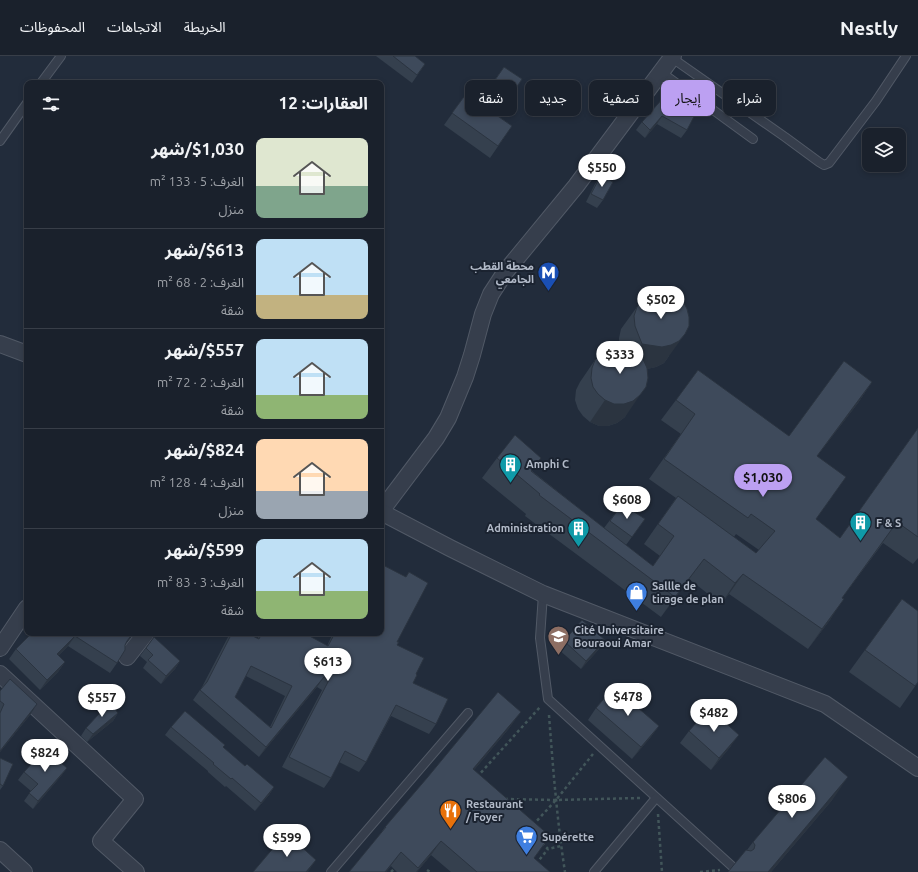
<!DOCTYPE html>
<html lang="ar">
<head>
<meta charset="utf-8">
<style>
  :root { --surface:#1a212c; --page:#272e38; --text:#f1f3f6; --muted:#9fa3a9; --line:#383e48; --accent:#bca0f2 }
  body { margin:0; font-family:Ubuntu,"Noto Sans Arabic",sans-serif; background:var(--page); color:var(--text); direction:rtl; height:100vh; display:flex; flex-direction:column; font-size:15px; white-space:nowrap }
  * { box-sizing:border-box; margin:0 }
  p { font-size:13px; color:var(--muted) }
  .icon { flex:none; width:22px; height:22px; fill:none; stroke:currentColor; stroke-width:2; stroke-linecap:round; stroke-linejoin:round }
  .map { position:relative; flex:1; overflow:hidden; direction:ltr }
  .sheet { position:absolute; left:24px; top:24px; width:360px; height:556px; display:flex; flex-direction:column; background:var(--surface); border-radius:8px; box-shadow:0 2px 6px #0003,0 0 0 1px var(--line); direction:rtl }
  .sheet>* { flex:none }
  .top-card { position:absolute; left:396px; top:24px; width:380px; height:36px; direction:rtl; display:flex; gap:8px }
  .tools { position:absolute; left:862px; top:72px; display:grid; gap:8px }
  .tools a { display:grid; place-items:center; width:44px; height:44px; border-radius:8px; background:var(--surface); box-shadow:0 2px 6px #0003,0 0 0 1px var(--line); font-size:20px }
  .price { position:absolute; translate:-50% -34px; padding:0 9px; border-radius:14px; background:#fff; color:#222; font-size:13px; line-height:26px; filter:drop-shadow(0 1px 2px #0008) }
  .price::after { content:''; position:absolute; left:50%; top:24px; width:12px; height:9px; margin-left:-6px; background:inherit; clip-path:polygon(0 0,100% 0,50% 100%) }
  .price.active { background:var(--accent); color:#111 }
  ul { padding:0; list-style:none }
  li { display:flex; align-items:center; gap:12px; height:100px; padding:0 16px }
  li+li { border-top:1px solid var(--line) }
  li span { display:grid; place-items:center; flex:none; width:112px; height:80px; border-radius:8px; color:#555 }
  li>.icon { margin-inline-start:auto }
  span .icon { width:48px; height:48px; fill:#fffc; stroke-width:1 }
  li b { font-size:17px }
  h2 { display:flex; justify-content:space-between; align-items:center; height:48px; padding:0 16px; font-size:17px }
  .pill { padding:0 14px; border-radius:8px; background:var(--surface); box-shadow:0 2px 6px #0003,0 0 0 1px var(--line); font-size:14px; line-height:36px }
  .pill.active { background:var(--accent); color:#111 }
  header { display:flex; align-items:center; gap:24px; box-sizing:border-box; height:56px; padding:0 20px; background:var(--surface); border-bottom:1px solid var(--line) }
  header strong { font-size:19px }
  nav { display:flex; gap:22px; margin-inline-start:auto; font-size:14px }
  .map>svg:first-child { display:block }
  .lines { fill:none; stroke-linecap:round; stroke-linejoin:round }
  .lane-casing { stroke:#515966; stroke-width:10 }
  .street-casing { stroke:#515966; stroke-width:18 }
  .path { stroke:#42565a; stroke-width:2.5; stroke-dasharray:3 3; stroke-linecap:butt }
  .lane { stroke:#363e4c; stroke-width:8 }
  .street { stroke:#363e4c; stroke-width:16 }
  .wall { fill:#35404e; fill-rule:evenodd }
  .shaded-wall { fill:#2b3440 }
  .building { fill:#3e4a5b; stroke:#2b3440; fill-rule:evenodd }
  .labels { text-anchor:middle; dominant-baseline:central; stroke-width:4; stroke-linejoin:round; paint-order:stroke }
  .poi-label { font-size:11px; font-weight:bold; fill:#b1b9c7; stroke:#1b2330; text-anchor:start }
</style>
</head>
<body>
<header>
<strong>Nestly</strong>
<nav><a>الخريطة</a><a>الاتجاهات</a><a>المحفوظات</a></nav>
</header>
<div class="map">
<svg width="918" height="816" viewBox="0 0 918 816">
  <rect width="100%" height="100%" fill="#222c3b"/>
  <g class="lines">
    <defs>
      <g id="lane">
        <polyline points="672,2 785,81 819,106 824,109 829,107 876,45 906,0"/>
        <polyline points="661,16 753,83"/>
        <polyline points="41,27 61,0"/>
        <polyline points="0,85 27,47"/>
        <polyline points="543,538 540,582 548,643 734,812"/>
        <polyline points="331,816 468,657"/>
        <polyline points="594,816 656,742"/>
      </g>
      <g id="street">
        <polyline points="0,288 27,298"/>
        <polyline points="381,455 436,382 448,362 465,321 472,299 483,258 491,238 506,215 576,130 673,0"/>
        <polyline points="381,456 450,492 543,538 825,648 918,712"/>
        <polyline points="0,592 27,552"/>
        <polyline points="127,601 146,577"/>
        <polyline points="0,618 135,743 101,785 136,816"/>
        <polyline points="0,794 24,816"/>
      </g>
    </defs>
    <use href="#lane" class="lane-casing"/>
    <use href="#street" class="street-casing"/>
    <g class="path">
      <path d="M549,659C553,712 557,764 565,816"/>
      <polyline points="477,721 541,650"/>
      <polyline points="505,743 556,744 640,742"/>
      <polyline points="658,758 662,816"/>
      <polyline points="533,769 556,744 593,698"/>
      <polyline points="542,787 548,793 561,790"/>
      <polyline points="536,808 548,793"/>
      <polyline points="427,814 430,816"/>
      <polyline points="391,816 394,813"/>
      <polyline points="700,816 720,814"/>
    </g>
    <use href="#lane" class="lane"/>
    <use href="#street" class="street"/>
  </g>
  <g class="wall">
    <polygon points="376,0 415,0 425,8 412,27"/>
    <polygon points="504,11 522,23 507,45 489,32"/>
    <polygon points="684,36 691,49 687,74 681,82 657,68 645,82 636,74 642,66 680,41"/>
    <polygon points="466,38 512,70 490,102 444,69"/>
    <polygon points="601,119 603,144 597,152 586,146 595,128"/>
    <polygon points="642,244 669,300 664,307 656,311 647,313 625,361 617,367 608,370 599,370 590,366 583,360 578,353 575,344 576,334 580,326 595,304 619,291 619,282 621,273"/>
    <path d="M872,326L858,347L817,400L832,441L816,463L840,482L918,372V502L913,508L883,487L842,542L830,564L808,593L729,538L721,548L689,523L661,561L525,460L526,458L482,422L497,402L532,415L604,472L622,448L645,463L626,489L653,510L660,500L644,488L676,442L649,423L681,378L661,364L676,344L789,380ZM736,478L759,494L756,497L734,481Z"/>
    <path d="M409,516L397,586V589L416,618L413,627L436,668L429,678L391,660L366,706L359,716L339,706L331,722L324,732L282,711L322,634L317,631L259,701L193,644L202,631L228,581L231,577H246L257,583L260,577H304L327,590L333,577H381L406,521ZM246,620L285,640L270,671L235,641Z"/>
    <polygon points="32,577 134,577 125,588 117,607 110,617 68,590 58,600 65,606 58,616 40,634 9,603 16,593"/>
    <polygon points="605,584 600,592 581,613 558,593 564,585"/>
    <polygon points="146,592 180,605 175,613 161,628 143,612 147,606 140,600"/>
    <polygon points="865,594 918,626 900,652 849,616"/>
    <polygon points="0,635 37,648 30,659 0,696"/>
    <polygon points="596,652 659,670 650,682 632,703 588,664"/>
    <polygon points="118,657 113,665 87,686 81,680 86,672"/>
    <polygon points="511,670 474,714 540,794 534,802 550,816 451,816 431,799 417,816 397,816 391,810 386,816 349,816 378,781 385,771"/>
    <polygon points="171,671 223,692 245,710 274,731 269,739 255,755 226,730 225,731 208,716 208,715 165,679"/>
    <polygon points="689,675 731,690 711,714 680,687"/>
    <polygon points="0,702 3,730 0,734"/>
    <polygon points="67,712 61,720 33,753 24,745 31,735 18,724 24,716"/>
    <polygon points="833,743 771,816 747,794 753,786"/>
  </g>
  <g class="shaded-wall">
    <polygon points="662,60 657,68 645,82 650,74"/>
    <polygon points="685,278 669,300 664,307 656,311 647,313 627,310 642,288"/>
    <polygon points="872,326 858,347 802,420 817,400"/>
    <polygon points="640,339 625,361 617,367 608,370 599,370 590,366 605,344"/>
    <polygon points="704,503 689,523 661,561 675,541"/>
    <polygon points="743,518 729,538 721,548 735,527"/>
    <polygon points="844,543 830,564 808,593 822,573"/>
    <polygon points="75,580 68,590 50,608 57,598"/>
    <polygon points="605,584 600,592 581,613 586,605"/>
    <polygon points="180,605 175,613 161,628 166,620"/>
    <polygon points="65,606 58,616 40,634 47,624"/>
    <polygon points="324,621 317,631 259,701 266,691"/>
    <polygon points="37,648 30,659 0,696 0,695"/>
    <polygon points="521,656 511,670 463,727 473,713"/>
    <polygon points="118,657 113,665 87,686 93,678"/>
    <polygon points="659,670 650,682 632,703 641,691"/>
    <polygon points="739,679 731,690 711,714 719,702"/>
    <polygon points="67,712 61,720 33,753 38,745"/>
    <polygon points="848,721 833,743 771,816 768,816"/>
    <polygon points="274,731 269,739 255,755 261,747"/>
    <polygon points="441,785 431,799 417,816 416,816"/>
    <polygon points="401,796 386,816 385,816"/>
    <polygon points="316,804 308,816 306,816"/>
  </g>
  <g class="building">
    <polygon points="393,0 415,0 425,8 417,19"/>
    <polygon points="504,11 522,23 513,37 495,24"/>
    <polygon points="671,33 681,42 684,36 695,41 691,49 698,53 687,74 662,60 650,74 642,66"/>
    <polygon points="466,38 512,70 498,90 452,57"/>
    <polygon points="601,119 613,126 603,144 591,138"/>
    <polygon points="658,236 667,236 676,239 683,245 687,253 689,261 689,270 685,278 679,285 671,289 662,291 642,288 635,270 634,260 637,251 642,244 649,238"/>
    <polygon points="619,291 639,294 647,312 648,322 646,331 640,339 633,345 624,348 614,348 605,344 598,338 593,331 591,322 592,312 595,304 602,297 610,292"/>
    <polygon points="844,305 872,326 817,400 846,421 816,463 840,482 918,372 918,481 897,466 842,542 844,543 822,573 743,518 735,527 704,503 675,541 539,439 540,438 497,402 515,379 541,402 531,415 653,510 674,480 658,468 678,440 756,497 775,475 751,458 748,462 664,403 695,358 676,344 698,314 789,380"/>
    <polygon points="622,448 645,463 632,481 610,465"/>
    <path d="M381,508L406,521L409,516L428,527L397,586H399L397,589L424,602L416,618L417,619L413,627L448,643L436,668L396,649L366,706L345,695L331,722L289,701L329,624L324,621L266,691L200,634L207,626L232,577H246L259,583L262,577H304L328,590L335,577H381ZM251,610L292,630L271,672L235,641Z"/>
    <polygon points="902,543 918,555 918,626 915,630 865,594"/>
    <polygon points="582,564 605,584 586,605 564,585"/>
    <polygon points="32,577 133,577 127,585 125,589 125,594 117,607 75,580 57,598 65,606 47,624 16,593"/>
    <polygon points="154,581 180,605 166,620 148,604 153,599 146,592"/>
    <polygon points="10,623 37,648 0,695 0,657 4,648 0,645 0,635"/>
    <polygon points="614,631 659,670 641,691 596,652"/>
    <polygon points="498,636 521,656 473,713 550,780 534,802 550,816 477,816 441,785 418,812 401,796 385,816 349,816 386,771 385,771 427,722"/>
    <polygon points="110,646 118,657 93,678 86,672"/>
    <polygon points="709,652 739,679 719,702 689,675"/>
    <polygon points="185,655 225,689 223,691 245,710 247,708 274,731 261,747 232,722 231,723 213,708 214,707 171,671"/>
    <polygon points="45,693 67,712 38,745 29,737 38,728 24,716"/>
    <polygon points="825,701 848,721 768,816 728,816 746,794 751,795 754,793 755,789 753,786"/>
    <polygon points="0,702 13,708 3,730 0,728"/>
    <polygon points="286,777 316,804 306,816 253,816"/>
  </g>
  <defs>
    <symbol id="metro-pin" viewBox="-11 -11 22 30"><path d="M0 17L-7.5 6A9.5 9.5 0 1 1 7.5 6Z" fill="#1a4fb4" stroke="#1b2330"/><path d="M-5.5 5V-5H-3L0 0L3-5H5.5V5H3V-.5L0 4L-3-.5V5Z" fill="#fff"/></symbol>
    <symbol id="building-pin" viewBox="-11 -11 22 30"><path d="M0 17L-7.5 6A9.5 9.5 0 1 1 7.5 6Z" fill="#0f9aa8" stroke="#1b2330"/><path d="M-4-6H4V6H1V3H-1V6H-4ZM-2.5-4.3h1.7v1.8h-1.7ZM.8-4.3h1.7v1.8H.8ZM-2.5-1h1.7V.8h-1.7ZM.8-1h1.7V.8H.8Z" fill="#fff"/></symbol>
    <symbol id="shop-pin" viewBox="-11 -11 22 30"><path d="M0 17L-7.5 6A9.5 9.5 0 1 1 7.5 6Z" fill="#3f7fe0" stroke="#1b2330"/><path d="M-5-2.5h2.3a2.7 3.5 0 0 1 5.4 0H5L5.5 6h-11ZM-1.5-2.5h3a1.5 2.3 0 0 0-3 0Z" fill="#fff"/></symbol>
    <symbol id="university-pin" viewBox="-11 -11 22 30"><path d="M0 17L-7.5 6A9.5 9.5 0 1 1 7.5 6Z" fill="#8d6e63" stroke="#1b2330"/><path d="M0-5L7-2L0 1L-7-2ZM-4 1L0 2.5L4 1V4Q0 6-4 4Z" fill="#fff"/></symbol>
    <symbol id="restaurant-pin" viewBox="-11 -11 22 30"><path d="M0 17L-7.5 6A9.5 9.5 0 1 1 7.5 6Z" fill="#e8710a" stroke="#1b2330"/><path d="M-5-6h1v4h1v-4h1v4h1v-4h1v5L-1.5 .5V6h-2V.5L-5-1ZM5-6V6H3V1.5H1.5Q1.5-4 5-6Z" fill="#fff"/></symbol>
    <symbol id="supermarket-pin" viewBox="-11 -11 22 30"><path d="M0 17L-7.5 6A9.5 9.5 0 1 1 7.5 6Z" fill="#3f7fe0" stroke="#1b2330"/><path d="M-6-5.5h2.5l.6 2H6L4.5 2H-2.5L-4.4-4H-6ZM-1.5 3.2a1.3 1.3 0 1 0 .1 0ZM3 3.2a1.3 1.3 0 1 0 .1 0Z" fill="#fff"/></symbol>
  </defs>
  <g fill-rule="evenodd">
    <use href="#metro-pin" x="536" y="204" width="25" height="34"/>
    <use href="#building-pin" x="498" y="396" width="25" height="34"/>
    <use href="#building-pin" x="848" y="454" width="25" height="34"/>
    <use href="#building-pin" x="566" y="460" width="25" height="34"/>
    <use href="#shop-pin" x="624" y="524" width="25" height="34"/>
    <use href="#university-pin" x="546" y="568" width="25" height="34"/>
    <use href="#restaurant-pin" x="438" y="742" width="25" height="34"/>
    <use href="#supermarket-pin" x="514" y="768" width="25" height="34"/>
  </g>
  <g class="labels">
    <g class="poi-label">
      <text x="534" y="210" text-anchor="end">محطة القطب<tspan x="534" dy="13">الجامعي</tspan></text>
      <text x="526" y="408">Amphi C</text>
      <text x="876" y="467">F &amp; S</text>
      <text x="564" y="472" text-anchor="end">Administration</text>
      <text x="652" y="530">Sallle de<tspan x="652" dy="13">tirage de plan</tspan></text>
      <text x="574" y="574">Cité Universitaire<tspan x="574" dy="13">Bouraoui Amar</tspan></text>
      <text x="466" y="748">Restaurant<tspan x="466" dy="13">/ Foyer</tspan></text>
      <text x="542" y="781">Supérette</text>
    </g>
  </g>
</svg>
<div class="tools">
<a><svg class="icon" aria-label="layers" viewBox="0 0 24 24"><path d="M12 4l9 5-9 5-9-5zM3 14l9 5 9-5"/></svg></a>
</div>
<b class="price" style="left:602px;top:132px">$550</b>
<b class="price" style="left:661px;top:264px">$502</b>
<b class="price" style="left:620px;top:319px">$333</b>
<b class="price active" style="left:763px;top:442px">$1,030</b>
<b class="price" style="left:627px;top:464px">$608</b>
<b class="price" style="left:328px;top:626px">$613</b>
<b class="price" style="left:628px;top:661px">$478</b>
<b class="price" style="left:102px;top:662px">$557</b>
<b class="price" style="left:714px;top:677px">$482</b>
<b class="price" style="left:45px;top:717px">$824</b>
<b class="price" style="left:792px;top:763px">$806</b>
<b class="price" style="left:287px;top:802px">$599</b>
<div class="top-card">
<a class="pill">شراء</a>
<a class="pill active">إيجار</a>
<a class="pill">تصفية</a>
<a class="pill">جديد</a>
<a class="pill">شقة</a>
</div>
<section class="sheet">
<h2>العقارات: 12<svg class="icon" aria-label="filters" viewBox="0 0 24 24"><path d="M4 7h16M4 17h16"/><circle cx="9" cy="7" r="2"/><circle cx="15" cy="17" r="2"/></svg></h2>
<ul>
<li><span style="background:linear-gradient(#dfe7d0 60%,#7fa58c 0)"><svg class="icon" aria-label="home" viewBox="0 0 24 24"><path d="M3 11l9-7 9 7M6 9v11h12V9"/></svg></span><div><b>$1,030/شهر</b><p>الغرف: 5 · 133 m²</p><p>منزل</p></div></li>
<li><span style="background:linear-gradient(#bfe0f5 70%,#c2b280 0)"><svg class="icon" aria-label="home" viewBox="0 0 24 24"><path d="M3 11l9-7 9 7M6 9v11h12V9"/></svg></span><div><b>$613/شهر</b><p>الغرف: 2 · 68 m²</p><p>شقة</p></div></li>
<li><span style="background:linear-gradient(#bfe0f5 70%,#8fb573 0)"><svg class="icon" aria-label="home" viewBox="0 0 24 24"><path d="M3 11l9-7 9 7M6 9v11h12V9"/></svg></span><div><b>$557/شهر</b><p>الغرف: 2 · 72 m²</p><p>شقة</p></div></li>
<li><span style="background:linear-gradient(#ffd9b3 65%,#9aa5b1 0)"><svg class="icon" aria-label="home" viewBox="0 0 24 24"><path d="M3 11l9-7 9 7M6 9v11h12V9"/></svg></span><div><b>$824/شهر</b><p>الغرف: 4 · 128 m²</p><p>منزل</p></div></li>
<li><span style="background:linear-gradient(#bfe0f5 65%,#8fb573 0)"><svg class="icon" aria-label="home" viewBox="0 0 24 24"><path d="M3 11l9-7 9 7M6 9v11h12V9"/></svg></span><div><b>$599/شهر</b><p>الغرف: 3 · 83 m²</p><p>شقة</p></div></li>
</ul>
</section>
</div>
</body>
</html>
